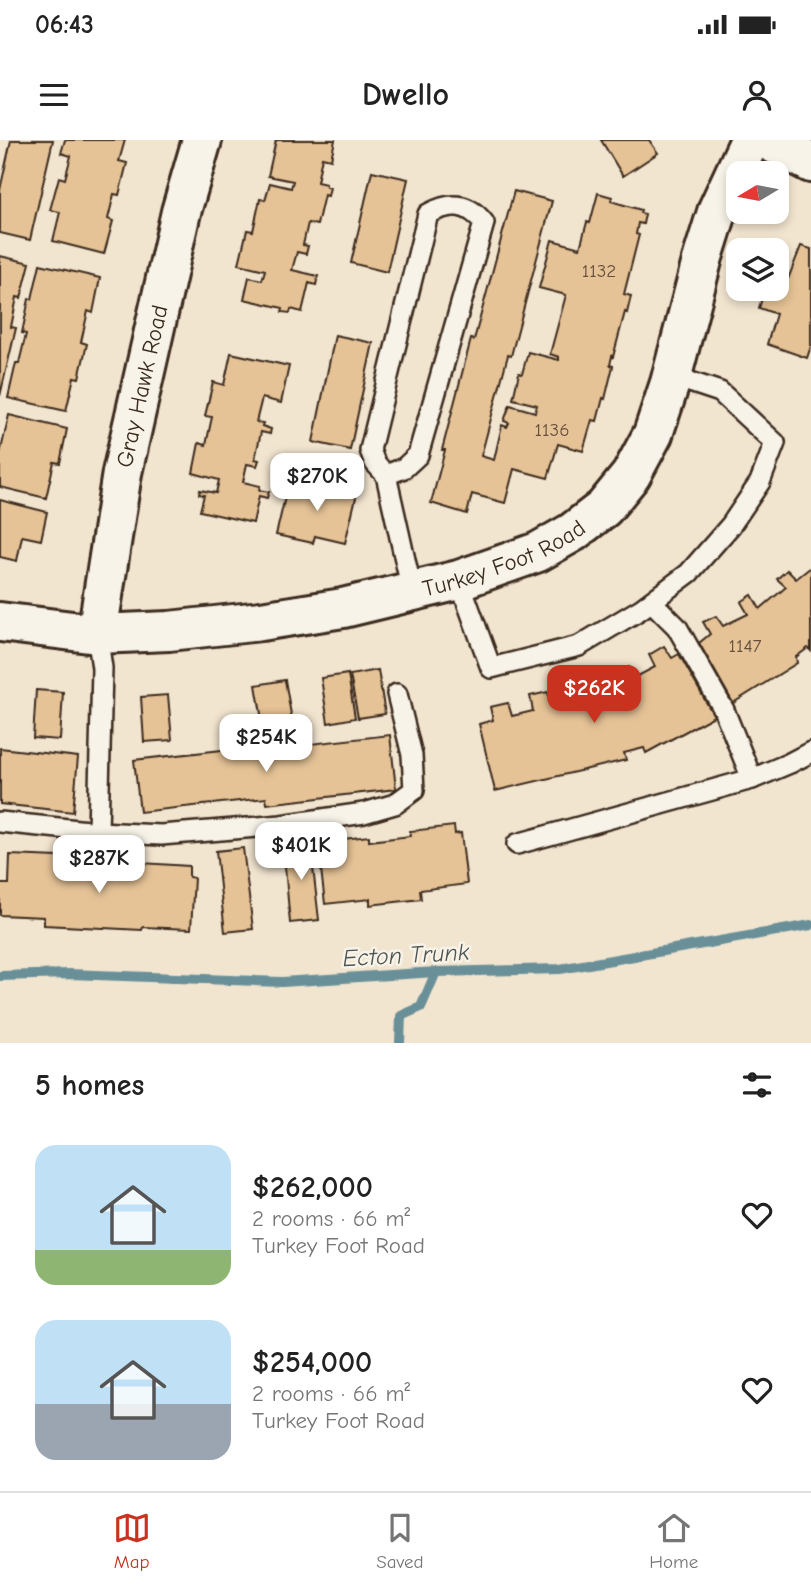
<!DOCTYPE html>
<html lang="en">
<head>
<meta charset="utf-8">
<style>
  :root { --surface:#fff; --page:#f6f6f6; --text:#222; --muted:#767676; --line:#e0e0e0; --accent:#c8321e }
  body { margin:0; font-family:"Comic Neue",sans-serif; background:var(--page); color:var(--text); height:100vh; display:flex; flex-direction:column; font-size:26px; white-space:nowrap }
  * { box-sizing:border-box; margin:0 }
  p { font-size:23px; color:var(--muted) }
  .icon { flex:none; width:38px; height:38px; fill:none; stroke:currentColor; stroke-width:2; stroke-linecap:round; stroke-linejoin:round }
  .map { position:relative; height:903px; overflow:hidden }
  .panel { display:flex; flex-direction:column; background:var(--surface); flex:1 }
  .panel>* { flex:none }
  .needle { width:46px; rotate:260deg }
  .fabs { position:absolute; left:726px; top:21px; display:grid; gap:14px }
  .fabs a { display:grid; place-items:center; width:63px; height:63px; border-radius:14px; background:var(--surface); box-shadow:0 4px 10px #0003; font-size:35px }
  .price { position:absolute; translate:-50% -60px; padding:0 16px; border-radius:14px; background:#fff; color:#222; font-size:23px; line-height:46px; filter:drop-shadow(0 2px 4px #0008) }
  .price::after { content:''; position:absolute; left:50%; top:42px; width:21px; height:16px; margin-left:-10px; background:inherit; clip-path:polygon(0 0,100% 0,50% 100%) }
  .price.selected { background:var(--accent); color:#fff }
  ul { padding:0; list-style:none }
  li { display:flex; align-items:center; gap:21px; height:175px; padding:0 35px }
  li span { display:grid; place-items:center; flex:none; width:196px; height:140px; border-radius:21px; color:#555 }
  li>.icon { margin-inline-start:auto }
  span .icon { width:84px; height:84px; fill:#fffc; stroke-width:1 }
  li b { font-size:30px }
  h2 { display:flex; justify-content:space-between; align-items:center; height:84px; padding:0 35px; font-size:30px }
  .status { display:flex; justify-content:space-between; align-items:center; height:49px; padding:0 35px; background:var(--surface); direction:ltr }
  .status svg { height:19px; fill:currentColor }
  header { display:flex; justify-content:space-between; align-items:center; height:91px; padding:0 35px; background:var(--surface); font-size:32px; font-weight:800 }
  .tabs { display:flex; justify-content:space-around; align-items:center; height:98px; border-top:2px solid var(--line); background:var(--surface); font-size:19px; color:var(--muted) }
  .tabs a { display:grid; justify-items:center; gap:4px }
  .tabs .selected { color:var(--accent) }
  .map>svg:first-child { display:block }
  .lines { fill:none; stroke-linecap:round; stroke-linejoin:round }
  .stream { stroke:#699098; stroke-width:10 }
  .building { fill:#e6c397; stroke:#3b2a1e; stroke-width:2 }
  .service-casing { stroke:#3b2a1e; stroke-width:24 }
  .minor-casing { stroke:#3b2a1e; stroke-width:44 }
  .service { stroke:#f7f3e8; stroke-width:19 }
  .minor { stroke:#f7f3e8; stroke-width:38 }
  .labels { text-anchor:middle; dominant-baseline:central; stroke-width:5; stroke-linejoin:round; paint-order:stroke }
  .number-label { font-size:19px; fill:#66503c }
  .street-label { font-size:23px; fill:#3b2a1e; stroke:#f7f3e8 }
  .water-label { font-size:24px; font-style:italic; fill:#4e5451; stroke:#f7f3e8 }
</style>
</head>
<body>
<div class="status"><b>06:43</b><svg viewBox="0 0 49 12"><path d="M0 12V9h3v3zM5 12V6h3v6zM10 12V3h3v9zM15 12V0h3v12zM26 1h20v11H26zM47 4h2v5h-2z"/></svg></div>
<header><svg class="icon" aria-label="menu" viewBox="0 0 24 24"><path d="M4 6h16M4 12h16M4 18h16"/></svg>Dwello<svg class="icon" aria-label="person" viewBox="0 0 24 24"><circle cx="12" cy="8" r="4"/><path d="M4 21q1-7 8-7t8 7"/></svg></header>
<div class="map">
<svg width="811" height="903" viewBox="0 0 811 903">
  <rect width="100%" height="100%" fill="#f2e5d0"/>
  <filter id="ink" filterUnits="userSpaceOnUse"><feTurbulence type="fractalNoise" baseFrequency=".0143" numOctaves="2"/><feDisplacementMap in="SourceGraphic" scale="14" xChannelSelector="R" yChannelSelector="G"/><feConvolveMatrix kernelMatrix="1 2 1 2 8 2 1 2 1" color-interpolation-filters="sRGB"/></filter>
  <g filter="url(#ink)">
    <g class="lines">
      <g class="stream">
        <polyline points="0,836 69,834 282,842 436,832 560,829 811,785"/>
        <polyline points="400,903 401,876 421,867 436,832"/>
      </g>
    </g>
    <g class="building">
      <polygon points="11,0 53,0 30,100 0,93 0,50"/>
      <polygon points="65,0 125,0 119,21 127,23 119,55 114,54 108,79 113,81 104,114 53,101 60,72 50,70 59,37 65,39 71,16 61,13"/>
      <polygon points="276,0 335,0 331,19 322,17 317,42 326,44 326,47 330,47 328,56 324,55 317,85 308,83 303,105 308,106 306,114 297,112 292,130 318,136 316,145 309,143 302,172 291,169 290,173 282,172 283,168 244,159 249,137 262,140 265,130 239,124 247,90 253,91 260,59 265,60 270,43 291,48 293,41 268,36"/>
      <polygon points="601,0 649,0 658,13 623,36"/>
      <polygon points="372,31 408,39 387,132 351,123"/>
      <polygon points="514,51 552,61 511,216 508,215 481,316 494,320 502,285 507,287 509,283 504,281 510,265 535,272 537,265 513,259 519,233 522,234 528,212 559,220 559,217 550,214 566,155 539,148 552,100 580,108 587,82 590,83 598,53 612,57 611,61 641,70 640,73 645,74 643,84 638,83 636,94 639,95 624,154 631,156 627,173 625,172 613,217 612,216 610,225 613,226 605,259 603,258 597,281 592,280 583,311 558,304 548,338 514,329 505,363 472,354 467,374 431,363 445,310 442,310 471,199 474,200"/>
      <polygon points="801,106 811,109 811,206 807,218 767,204 776,174 759,168 765,149 777,149 777,135 788,139"/>
      <polygon points="0,116 30,123 21,158 17,157 11,187 16,188 0,256"/>
      <polygon points="40,124 100,138 93,173 88,171 81,202 87,204 79,238 74,237 66,271 8,258 16,223 19,223 26,194 22,193 29,159 32,159"/>
      <polygon points="335,195 373,203 350,310 313,302"/>
      <polygon points="231,213 289,226 281,263 262,258 256,282 263,283 262,286 271,289 270,294 261,292 255,319 259,320 257,326 247,324 243,342 260,346 259,350 269,352 267,358 259,356 253,383 200,371 204,355 199,354 200,350 216,353 219,340 193,333 199,303 206,305 212,277 205,276 213,242 224,245"/>
      <polygon points="9,275 67,289 60,323 54,322 46,358 0,347 0,314"/>
      <polygon points="290,336 297,338 295,346 320,353 323,343 358,349 345,403 315,396 313,403 276,395"/>
      <polygon points="0,360 47,372 41,400 22,396 17,421 0,417"/>
      <polygon points="811,427 811,511 808,508 796,517 797,523 733,563 699,503 710,494 703,482 716,476 723,486 748,474 741,462 752,455 760,469 786,447 777,439 787,430 796,439"/>
      <polygon points="664,506 672,518 679,514 714,576 646,613 644,608 624,613 626,620 495,651 479,584 493,580 490,567 508,563 512,576 533,571 530,556 548,552 551,566 576,560 572,546 588,542 592,556 619,547 613,536 629,527 636,537 655,527 649,515"/>
      <polygon points="378,530 385,574 358,578 350,535"/>
      <polygon points="348,534 355,578 328,583 321,538"/>
      <polygon points="285,540 293,586 264,591 256,545"/>
      <polygon points="36,550 63,552 60,600 33,598"/>
      <polygon points="168,555 172,600 144,602 141,557"/>
      <polygon points="390,595 396,649 267,664 266,658 140,672 134,620 266,605 266,609"/>
      <polygon points="0,608 78,617 73,672 0,664"/>
      <polygon points="454,686 455,694 461,693 467,744 420,750 421,759 370,765 370,759 325,764 319,711 327,710 326,701 369,696 369,701 411,696 410,691"/>
      <polygon points="310,701 319,780 290,783 283,704"/>
      <polygon points="243,708 253,789 225,792 216,711"/>
      <polygon points="10,715 58,717 58,725 142,729 142,723 189,726 189,737 194,738 191,789 143,787 142,790 44,785 44,777 0,775 0,744 9,744"/>
    </g>
    <g class="lines">
      <defs>
        <g id="service">
          <path d="M386,335L404,328L418,315L484,83C468,62 450,62 428,74L370,310L375,323L386,335L412,451"/>
          <polyline points="459,440 491,528 579,506 641,469 689,433 731,385 760,342 775,303 720,252 672,236"/>
          <polyline points="752,639 790,623 811,612"/>
          <polyline points="0,682 98,692 102,528 97,494"/>
          <polyline points="98,692 161,695 281,685 364,673 395,664 414,650 412,615 397,554"/>
          <polyline points="517,704 752,639 724,570 677,487 652,462"/>
        </g>
        <g id="minor">
          <polyline points="767,0 811,23"/>
          <path id="s1" d="M0,482L97,494L169,491L261,481L343,468L459,440L538,412L573,392L604,368L631,335L653,294L670,243L703,117L718,69L750,0"/>
          <path id="s2" d="M97,494L122,333L181,72L202,0"/>
        </g>
      </defs>
      <use href="#service" class="service-casing"/>
      <use href="#minor" class="minor-casing"/>
      <use href="#service" class="service"/>
      <use href="#minor" class="minor"/>
    </g>
  </g>
  <g class="labels">
    <g class="number-label">
      <text x="599" y="131">1132</text>
      <text x="552" y="290">1136</text>
      <text x="745" y="506">1147</text>
    </g>
    <g class="street-label">
      <text stroke="none"><textPath href="#s2" startOffset="252">Gray Hawk Road</textPath></text>
      <text stroke="none"><textPath href="#s1" startOffset="514">Turkey Foot Road</textPath></text>
    </g>
    <g class="water-label">
      <text transform="translate(406 815) rotate(-3)">Ecton Trunk</text>
    </g>
  </g>
</svg>
<div class="fabs">
<a><svg class="needle" viewBox="-14 -14 28 28"><path d="M0-13l5 13h-10z" fill="#e53935"/><path d="M0 13l5-13h-10z" fill="#767676"/></svg></a>
<a><svg class="icon" aria-label="layers" viewBox="0 0 24 24"><path d="M12 4l9 5-9 5-9-5zM3 14l9 5 9-5"/></svg></a>
</div>
<b class="price" style="left:317px;top:373px">$270K</b>
<b class="price selected" style="left:594px;top:585px">$262K</b>
<b class="price" style="left:266px;top:634px">$254K</b>
<b class="price" style="left:301px;top:742px">$401K</b>
<b class="price" style="left:99px;top:755px">$287K</b>
</div>
<section class="panel">
<h2>5 homes<svg class="icon" aria-label="filters" viewBox="0 0 24 24"><path d="M4 7h16M4 17h16"/><circle cx="9" cy="7" r="2"/><circle cx="15" cy="17" r="2"/></svg></h2>
<ul>
<li><span style="background:linear-gradient(#bfe0f5 75%,#8fb573 0)"><svg class="icon" aria-label="home" viewBox="0 0 24 24"><path d="M3 11l9-7 9 7M6 9v11h12V9"/></svg></span><div><b>$262,000</b><p>2 rooms · 66 m²</p><p>Turkey Foot Road</p></div><svg class="icon" aria-label="heart" viewBox="0 0 24 24"><path d="M12 20l-8-8c-3-5 5-10 8-4 3-6 11-1 8 4z"/></svg></li>
<li><span style="background:linear-gradient(#bfe0f5 60%,#9aa5b1 0)"><svg class="icon" aria-label="home" viewBox="0 0 24 24"><path d="M3 11l9-7 9 7M6 9v11h12V9"/></svg></span><div><b>$254,000</b><p>2 rooms · 66 m²</p><p>Turkey Foot Road</p></div><svg class="icon" aria-label="heart" viewBox="0 0 24 24"><path d="M12 20l-8-8c-3-5 5-10 8-4 3-6 11-1 8 4z"/></svg></li>
</ul>
</section>
<nav class="tabs">
<a class="selected"><svg class="icon" aria-label="map" viewBox="0 0 24 24"><path d="M3 6l6-2 6 2 6-2v14l-6 2-6-2-6 2zM9 4v14M15 6v14"/></svg>Map</a>
<a><svg class="icon" aria-label="saved" viewBox="0 0 24 24"><path d="M7 4h10v16l-5-4-5 4z"/></svg>Saved</a>
<a><svg class="icon" aria-label="home" viewBox="0 0 24 24"><path d="M3 11l9-7 9 7M6 9v11h12V9"/></svg>Home</a>
</nav>
</body>
</html>
